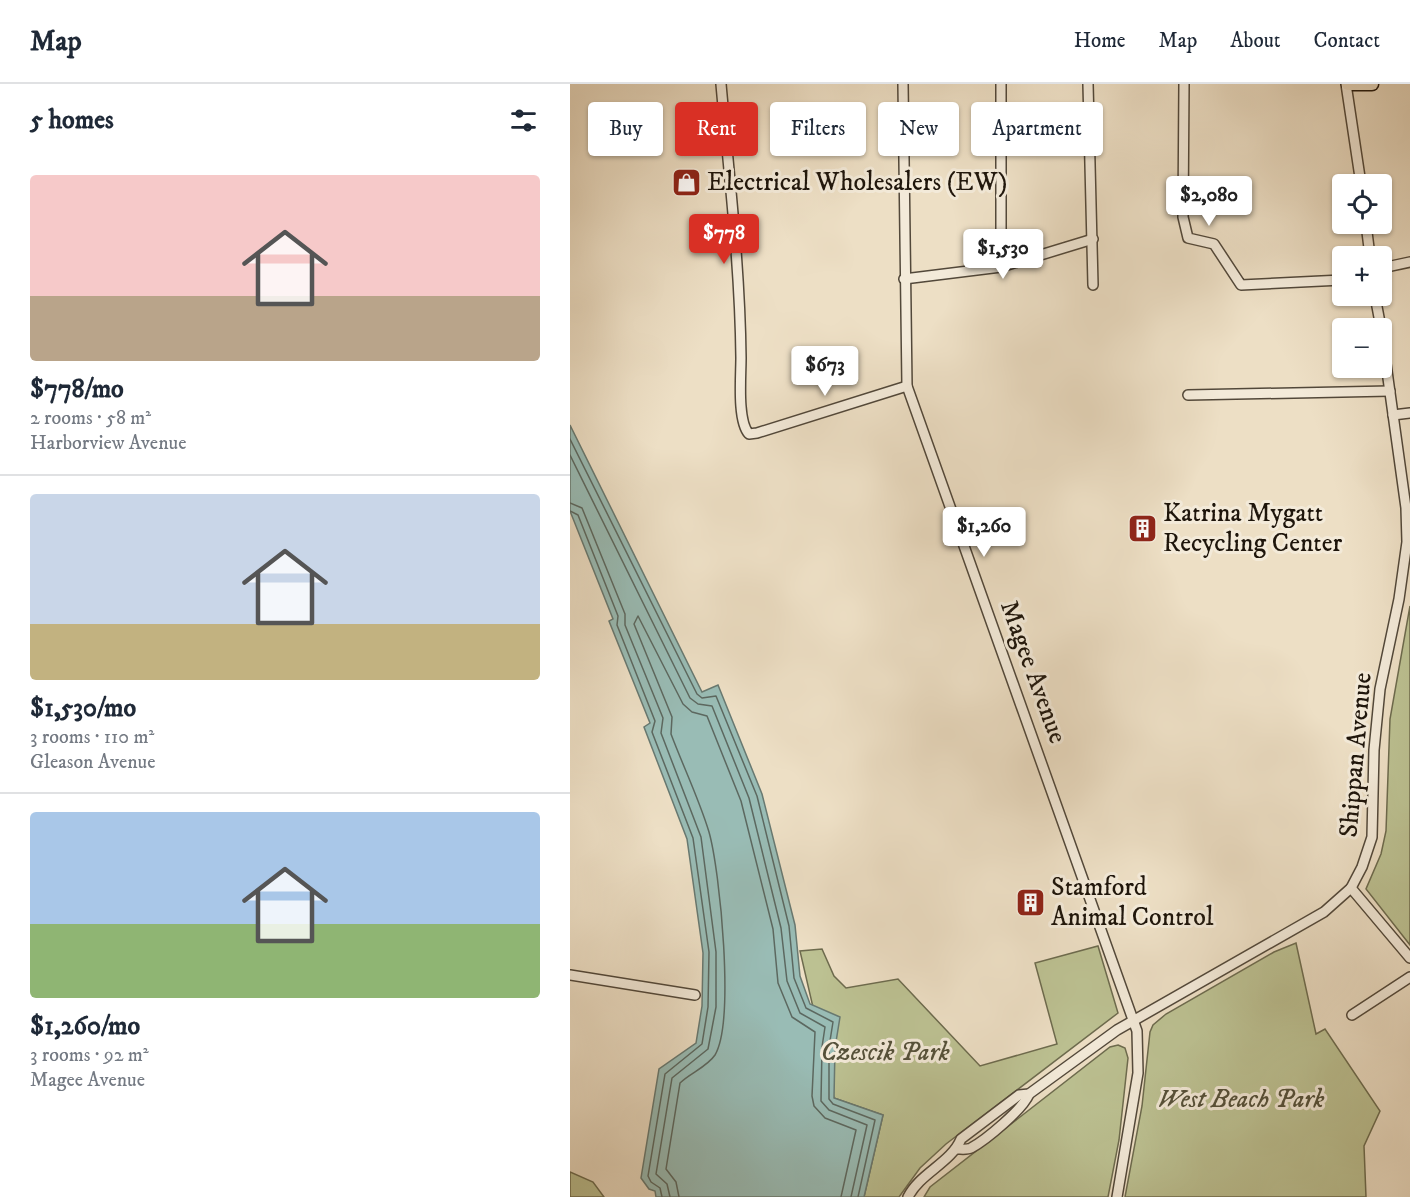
<!DOCTYPE html>
<html lang="en">
<head>
<meta charset="utf-8">
<style>
  :root { --surface:#fff; --page:#f2f2f3; --text:#1f2937; --muted:#747a83; --line:#e0e1e3; --accent:#d93025 }
  body { margin:0; font-family:"IM FELL DW Pica",serif; background:var(--page); color:var(--text); height:100vh; display:flex; flex-direction:column; font-size:22px; white-space:nowrap }
  * { box-sizing:border-box; margin:0 }
  p { font-size:20px; color:var(--muted) }
  .icon { flex:none; width:33px; height:33px; fill:none; stroke:currentColor; stroke-width:2; stroke-linecap:round; stroke-linejoin:round }
  .map { position:relative; flex:1; overflow:hidden }
  .details { display:flex; flex-direction:column; background:var(--surface); width:570px }
  .details>* { flex:none }
  .banner { position:absolute; left:18px; top:18px; width:570px; height:54px; display:flex; gap:12px }
  .buttons { position:absolute; left:762px; top:90px; display:grid; gap:12px }
  .buttons a { display:grid; place-items:center; width:60px; height:60px; border-radius:6px; background:var(--surface); box-shadow:0 2px 4px #0004; font-size:30px }
  .price { position:absolute; translate:-50% -51px; padding:0 14px; border-radius:6px; background:#fff; color:#222; font-size:20px; line-height:39px; filter:drop-shadow(0 2px 3px #0008) }
  .price::after { content:''; position:absolute; left:50%; top:36px; width:18px; height:14px; margin-left:-9px; background:inherit; clip-path:polygon(0 0,100% 0,50% 100%) }
  .price.selected { background:var(--accent); color:#fff }
  ul { padding:0; list-style:none }
  li { display:grid; align-content:center; gap:12px; height:318px; padding:0 30px }
  li+li { border-top:2px solid var(--line) }
  li span { display:grid; place-items:center; height:186px; border-radius:6px; color:#555 }
  li>.icon { margin-inline-start:auto }
  span .icon { width:108px; height:108px; fill:#fffc; stroke-width:1 }
  li b { font-size:26px }
  h2 { display:flex; justify-content:space-between; align-items:center; height:72px; padding:0 30px; font-size:26px }
  .chip { padding:0 21px; border-radius:6px; background:var(--surface); box-shadow:0 2px 4px #0004; font-size:21px; line-height:54px }
  .chip.selected { background:var(--accent); color:#fff }
  header { display:flex; align-items:center; gap:36px; box-sizing:border-box; height:84px; padding:0 30px; background:var(--surface); border-bottom:2px solid var(--line) }
  header strong { font-size:28px }
  nav { display:flex; gap:33px; margin-inline-start:auto; font-size:21px }
  main { display:flex; flex:1; min-height:0 }
  .map>svg:first-child { display:block }
  .green { fill:#bcc192; stroke:#6d6b4e; stroke-width:1.5 }
  .water { fill:#99bcb5; stroke:#687971; stroke-width:1.5 }
  .lines { fill:none; stroke-linecap:round; stroke-linejoin:round }
  .shore { stroke:#5c6860; stroke-width:1.5 }
  .minor-casing { stroke:#52483a; stroke-width:12 }
  .major-casing { stroke:#1e150b; stroke-width:15 }
  .minor { stroke:#f3ead9; stroke-width:9 }
  .major { stroke:#eddfc5; stroke-width:12 }
  .labels { text-anchor:middle; dominant-baseline:central; stroke-width:6; stroke-linejoin:round; paint-order:stroke }
  .poi-label { font-size:26px; fill:#1e150b; stroke:#f3ead9; text-anchor:start }
  .street-label { font-size:26px; fill:#1e150b; stroke:#f3ead9 }
  .park-label { font-size:26px; font-style:italic; fill:#55513a; stroke:#f3ead9 }
</style>
</head>
<body>
<header>
<strong>Map</strong>
<nav><a>Home</a><a>Map</a><a>About</a><a>Contact</a></nav>
</header>
<main>
<section class="details">
<h2>5 homes<svg class="icon" aria-label="filters" viewBox="0 0 24 24"><path d="M4 7h16M4 17h16"/><circle cx="9" cy="7" r="2"/><circle cx="15" cy="17" r="2"/></svg></h2>
<ul>
<li><span style="background:linear-gradient(#f6c9c9 65%,#b9a48a 0)"><svg class="icon" aria-label="home" viewBox="0 0 24 24"><path d="M3 11l9-7 9 7M6 9v11h12V9"/></svg></span><div><b>$778/mo</b><p>2 rooms · 58 m²</p><p>Harborview Avenue</p></div></li>
<li><span style="background:linear-gradient(#c9d6e8 70%,#c2b280 0)"><svg class="icon" aria-label="home" viewBox="0 0 24 24"><path d="M3 11l9-7 9 7M6 9v11h12V9"/></svg></span><div><b>$1,530/mo</b><p>3 rooms · 110 m²</p><p>Gleason Avenue</p></div></li>
<li><span style="background:linear-gradient(#a9c7e8 60%,#8fb573 0)"><svg class="icon" aria-label="home" viewBox="0 0 24 24"><path d="M3 11l9-7 9 7M6 9v11h12V9"/></svg></span><div><b>$1,260/mo</b><p>3 rooms · 92 m²</p><p>Magee Avenue</p></div></li>
</ul>
</section>
<div class="map">
<svg width="840" height="1113" viewBox="0 0 840 1113">
  <rect width="100%" height="100%" fill="#eddfc5"/>
  <filter id="stains"><feTurbulence type="fractalNoise" baseFrequency=".00333" numOctaves="4"/><feColorMatrix values="0 0 0 0 .2 0 0 0 0 .09 0 0 0 0 .02 0 0 0 .5 -.17"/></filter>
  <radialGradient id="worn" r=".72"><stop offset=".6" stop-color="#630" stop-opacity="0"/><stop offset="1" stop-color="#630" stop-opacity=".3"/></radialGradient>
  <g class="green">
    <polygon points="840,522 840,861 796,805 811,770 816,747 820,635"/>
    <polygon points="726,859 746,950 755,945 810,1027 794,1062 796,1113 555,1113 572,1022 580,948 583,941 596,930 704,868"/>
    <polygon points="528,862 548,929 376,1060 350,1084 329,1113 294,1113 313,1031 264,1014 230,867 252,865 264,892 276,904 328,895 410,982 487,960 465,879"/>
    <polygon points="548,961 555,964 558,974 549,1056 538,1113 354,1113 360,1103 540,963"/>
    <polygon points="0,1088 23,1098 34,1113 0,1113"/>
  </g>
  <polygon class="water" points="0,341 132,608 148,601 192,710 225,841 230,892 240,920 270,933 265,964 264,1014 313,1031 294,1113 86,1113 85,1107 79,1105 71,1094 89,985 126,959 132,922 133,869 117,755 74,643 80,639 39,537 43,535 0,427"/>
  <g class="lines">
    <g class="shore">
      <polyline points="0,355 127,610 132,614 146,612 187,712 219,842 224,894 236,924 263,938 259,963 259,1015 263,1020 305,1036 288,1113"/>
      <polyline points="0,371 120,614 128,620 142,622 179,714 211,844 217,897 230,929 255,943 252,963 251,1017 259,1026 297,1041 281,1113"/>
      <polyline points="0,419 12,424 55,530 55,541 93,634 91,649 131,753 146,868 146,923 138,965 102,994 86,1090 97,1100 100,1113"/>
      <polyline points="0,427 8,431 48,532 47,541 85,637 82,648 123,754 139,868 138,923 132,960 95,990 78,1092 81,1098 90,1104 92,1113"/>
      <path d="M109,1113L106,1098L96,1085L110,999C120,989 137,983 145,971C165,937 150,787 139,748C129,715 113,682 101,650L102,633L64,540L68,532L113,620L122,628L137,632L171,717L203,845L208,899L222,933L245,948L242,1012L244,1022L255,1034L286,1046L271,1113"/>
    </g>
    <defs>
      <g id="minor">
        <path d="M151,0C159,91 170,182 171,274C171,292 167,337 179,350L187,349L337,302"/>
        <polyline points="333,0 337,302 567,947 568,989 547,1113"/>
        <polyline points="518,0 523,201"/>
        <polyline points="614,0 613,133 618,154 644,160 671,201 772,196"/>
        <polyline points="776,0 791,100"/>
        <polyline points="796,140 800,172"/>
        <polyline points="431,183 431,0"/>
        <polyline points="812,184 840,178"/>
        <polyline points="334,195 431,183 523,155"/>
        <polyline points="805,212 811,244"/>
        <polyline points="618,311 820,307"/>
        <polyline points="823,331 840,329"/>
        <polyline points="781,804 840,874"/>
        <polyline points="0,891 125,911"/>
        <polyline points="782,931 840,893"/>
        <path d="M387,1065C391,1065 397,1066 401,1064C416,1056 453,1025 459,1010"/>
        <path d="M338,1113C350,1089 381,1079 391,1055L449,1011L459,1010L547,946L754,828L781,804L792,783L802,753L804,666L810,605L829,515L837,458L836,424L812,251"/>
      </g>
      <polyline id="major" points="778,0 802,0"/>
    </defs>
    <use href="#minor" class="minor-casing"/>
    <use href="#major" class="major-casing"/>
    <use href="#minor" class="minor"/>
    <use href="#major" class="major"/>
  </g>
  <defs>
    <symbol id="shop-square" viewBox="-11 -11 22 22"><rect x="-9" y="-9" width="18" height="18" rx="4" fill="#8f2418" stroke="#f3ead9"/><path d="M-5-2.5h2.3a2.7 3.5 0 0 1 5.4 0H5L5.5 6h-11ZM-1.5-2.5h3a1.5 2.3 0 0 0-3 0Z" fill="#fff"/></symbol>
    <symbol id="building-square" viewBox="-11 -11 22 22"><rect x="-9" y="-9" width="18" height="18" rx="4" fill="#8f2418" stroke="#f3ead9"/><path d="M-4-6H4V6H1V3H-1V6H-4ZM-2.5-4.3h1.7v1.8h-1.7ZM.8-4.3h1.7v1.8H.8ZM-2.5-1h1.7V.8h-1.7ZM.8-1h1.7V.8H.8Z" fill="#fff"/></symbol>
  </defs>
  <g fill-rule="evenodd">
    <use href="#shop-square" x="100" y="82" width="33" height="33"/>
    <use href="#building-square" x="556" y="428" width="33" height="33"/>
    <use href="#building-square" x="444" y="802" width="33" height="33"/>
  </g>
  <g class="labels">
    <g class="poi-label">
      <text x="137" y="98">Electrical Wholesalers (EW)</text>
      <text x="593" y="429">Katrina Mygatt<tspan x="593" dy="30">Recycling Center</tspan></text>
      <text x="481" y="803">Stamford<tspan x="481" dy="30">Animal Control</tspan></text>
    </g>
    <g class="street-label">
      <text transform="translate(463 588) rotate(70)">Magee Avenue</text>
      <text transform="translate(786 671) rotate(-85)">Shippan Avenue</text>
    </g>
    <g class="park-label">
      <text x="315" y="968">Czescik Park</text>
      <text x="671" y="1015">West Beach Park</text>
    </g>
  </g>
  <rect width="100%" height="100%" filter="url(#stains)"/>
  <rect width="100%" height="100%" fill="url(#worn)"/>
</svg>
<div class="buttons">
<a><svg class="icon" aria-label="locate" viewBox="0 0 24 24"><circle cx="12" cy="12" r="6"/><path d="M12 2v4M12 18v4M2 12h4M18 12h4"/></svg></a>
<a>+</a>
<a>−</a>
</div>
<b class="price" style="left:639px;top:143px">$2,080</b>
<b class="price selected" style="left:154px;top:181px">$778</b>
<b class="price" style="left:433px;top:196px">$1,530</b>
<b class="price" style="left:255px;top:313px">$673</b>
<b class="price" style="left:414px;top:474px">$1,260</b>
<div class="banner">
<a class="chip">Buy</a>
<a class="chip selected">Rent</a>
<a class="chip">Filters</a>
<a class="chip">New</a>
<a class="chip">Apartment</a>
</div>
</div>
</main>
</body>
</html>
